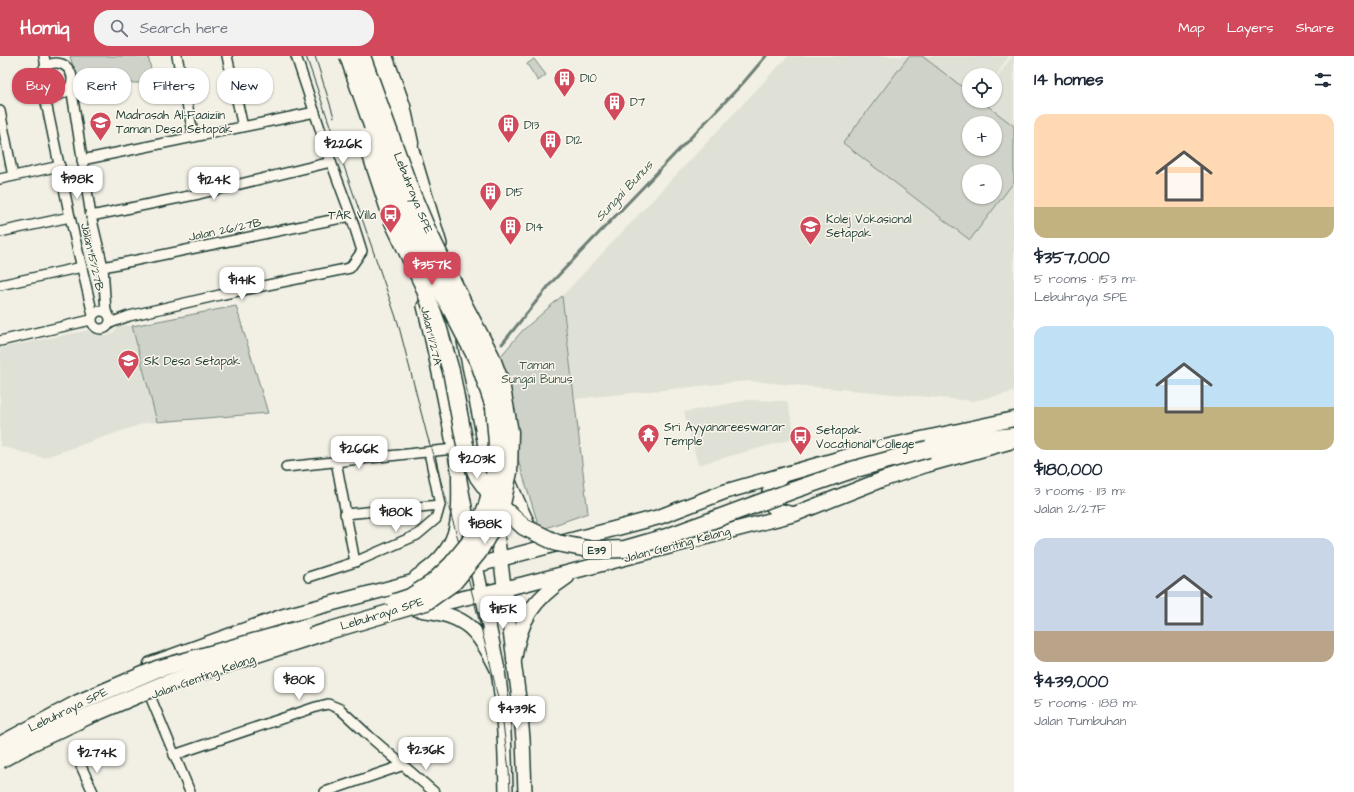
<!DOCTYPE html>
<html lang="en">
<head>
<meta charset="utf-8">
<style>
  :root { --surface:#fff; --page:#f2f2f3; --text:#1f2937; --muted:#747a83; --accent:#d1495b }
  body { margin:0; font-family:"Architects Daughter",sans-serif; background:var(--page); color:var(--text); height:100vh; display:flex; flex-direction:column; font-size:15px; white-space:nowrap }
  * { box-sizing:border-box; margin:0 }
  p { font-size:13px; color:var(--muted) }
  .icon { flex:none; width:22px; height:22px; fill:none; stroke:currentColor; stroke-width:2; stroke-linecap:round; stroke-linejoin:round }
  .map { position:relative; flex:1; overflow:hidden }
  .drawer { display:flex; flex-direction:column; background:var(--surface); width:340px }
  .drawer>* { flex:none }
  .top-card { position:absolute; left:12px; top:12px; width:380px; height:36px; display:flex; gap:8px }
  .fabs { position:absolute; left:962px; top:12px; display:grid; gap:8px }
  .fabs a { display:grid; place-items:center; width:40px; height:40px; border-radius:50%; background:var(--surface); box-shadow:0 1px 3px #0004; font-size:20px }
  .price { position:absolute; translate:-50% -34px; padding:0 9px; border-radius:8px; background:#fff; color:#222; font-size:13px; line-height:26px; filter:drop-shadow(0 1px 2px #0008) }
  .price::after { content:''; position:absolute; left:50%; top:24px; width:12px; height:9px; margin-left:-6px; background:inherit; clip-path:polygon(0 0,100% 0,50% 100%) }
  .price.selected { background:var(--accent); color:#fff }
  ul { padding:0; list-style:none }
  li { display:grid; align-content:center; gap:8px; height:212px; padding:0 20px }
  li span { display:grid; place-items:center; height:124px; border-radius:12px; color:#555 }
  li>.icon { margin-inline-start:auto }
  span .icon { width:72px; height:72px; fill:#fffc; stroke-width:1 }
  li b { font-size:17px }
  h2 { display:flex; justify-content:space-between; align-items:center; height:48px; padding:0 20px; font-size:17px }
  .pill { padding:0 14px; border-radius:16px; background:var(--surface); box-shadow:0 1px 3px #0004; font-size:14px; line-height:36px }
  .pill.selected { background:var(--accent); color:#fff }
  header { display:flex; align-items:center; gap:24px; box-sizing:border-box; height:56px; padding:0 20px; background:var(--accent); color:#fff }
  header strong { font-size:19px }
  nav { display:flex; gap:22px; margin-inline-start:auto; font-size:14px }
  .search { width:280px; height:36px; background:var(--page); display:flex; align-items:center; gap:10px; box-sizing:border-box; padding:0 14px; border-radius:16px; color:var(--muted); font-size:15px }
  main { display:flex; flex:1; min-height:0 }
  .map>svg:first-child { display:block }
  .built { fill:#e0e1d6; fill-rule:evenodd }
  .green { fill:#cfd2c8; stroke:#77887e; fill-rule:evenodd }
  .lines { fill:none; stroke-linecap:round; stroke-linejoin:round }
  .stream { stroke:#6e7f75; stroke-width:3 }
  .minor-casing { stroke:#1f3d34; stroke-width:12 }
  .secondary-casing { stroke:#1f3d34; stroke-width:16 }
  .primary-casing { stroke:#1f3d34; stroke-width:17 }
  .motorway-casing { stroke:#1f3d34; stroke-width:19 }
  .minor { stroke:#fbf7ec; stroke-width:9 }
  .secondary { stroke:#fbf7ec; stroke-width:13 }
  .primary { stroke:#fbf7ec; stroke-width:14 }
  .motorway { stroke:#fbf7ec; stroke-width:16 }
  .tram { stroke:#1f3d34; stroke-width:1 }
  .motorway-bridge-casing { stroke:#1f3d34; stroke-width:19; stroke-linecap:butt }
  .motorway-bridge { stroke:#fbf7ec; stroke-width:16 }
  .labels { text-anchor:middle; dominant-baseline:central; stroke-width:3; stroke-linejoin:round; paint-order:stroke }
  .shield { fill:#fbf7ec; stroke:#61756b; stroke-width:1 }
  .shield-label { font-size:11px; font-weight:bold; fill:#1f3d34 }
  .poi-label { font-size:12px; fill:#1f3d34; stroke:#fbf7ec; text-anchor:start }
  .street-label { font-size:12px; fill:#1f3d34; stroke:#fbf7ec }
  .park-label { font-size:12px; fill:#425b52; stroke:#fbf7ec }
  .water-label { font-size:13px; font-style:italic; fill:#465e55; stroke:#fbf7ec }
</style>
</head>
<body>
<header>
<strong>Homiq</strong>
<div class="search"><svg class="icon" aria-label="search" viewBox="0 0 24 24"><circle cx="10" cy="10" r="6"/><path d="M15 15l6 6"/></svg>Search here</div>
<nav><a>Map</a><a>Layers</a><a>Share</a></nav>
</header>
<main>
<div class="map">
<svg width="1014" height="736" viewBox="0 0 1014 736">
  <rect width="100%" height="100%" fill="#f2f0e5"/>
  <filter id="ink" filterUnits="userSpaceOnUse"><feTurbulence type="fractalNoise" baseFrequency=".025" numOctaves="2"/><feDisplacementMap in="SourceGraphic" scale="8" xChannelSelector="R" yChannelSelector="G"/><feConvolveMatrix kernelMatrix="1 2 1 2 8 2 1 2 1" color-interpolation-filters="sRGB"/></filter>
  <g filter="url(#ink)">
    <g class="built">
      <path d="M788,0H1009L995,22V19H969V45H995V24L1012,0H1014V336L973,345L749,325L575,343L562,240ZM969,67H995V93H969ZM969,115H995V141H969Z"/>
      <polygon points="236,250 268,357 145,367 43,402 0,390 0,292 89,274 95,278 106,280 112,278 119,269 132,270"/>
      <polygon points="748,344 787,345 796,382 698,409 684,356"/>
    </g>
    <g class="green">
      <polygon points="70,0 148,0 154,27 78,27"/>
      <path d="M909,0H922L969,36V45H981L1014,70V126L970,184L843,87ZM969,67H995V93H969ZM969,115H995V141H969Z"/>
      <polygon points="534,3 546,19 538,25 527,8"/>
      <polygon points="562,240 588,457 540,474 519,407 510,351 500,301 522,275"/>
      <polygon points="236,250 268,357 157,366 132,270"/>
    </g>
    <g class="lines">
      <polyline class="stream" points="502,288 552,226 743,27 766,0"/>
      <defs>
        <g id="minor">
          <polyline points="44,0 46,11"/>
          <polyline points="177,0 194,81"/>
          <polyline points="227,0 243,71"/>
          <circle cx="56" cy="23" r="16"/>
          <polyline points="71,30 91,160 103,211 106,256"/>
          <polyline points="43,32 70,161 93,259"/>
          <polyline points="0,55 13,120"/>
          <polyline points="82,104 315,56"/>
          <polyline points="0,123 60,110"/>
          <polyline points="91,160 199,138 331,106"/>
          <polyline points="0,176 70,161"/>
          <polyline points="103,211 351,160"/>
          <polyline points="0,229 82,211"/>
          <circle cx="101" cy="264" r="9"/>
          <polyline points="110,267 129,260 224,238 350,212 362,195 351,160 331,106 296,0"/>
          <polyline points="0,285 91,264"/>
          <polyline points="336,405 355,506"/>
          <polyline points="286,411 454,393"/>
          <polyline points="345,458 440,449"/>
          <polyline points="309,521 355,506 417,479 436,463 440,449 429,396"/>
          <polyline points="150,640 190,736"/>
          <polyline points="174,699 316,651 328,648 340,653 369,680 434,736"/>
          <polyline points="81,710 93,736"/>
          <polyline points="325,736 404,709"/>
        </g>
        <g id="secondary">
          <polyline points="373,0 391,46 410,87 440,188"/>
          <path d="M424,250C444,330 457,412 473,493C480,534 491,574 498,615C504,655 505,695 506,736"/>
          <polyline points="464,285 483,378 490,425"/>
          <polyline points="495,462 520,650 523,683 525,736"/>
        </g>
        <g id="primary">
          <path d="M483,378C504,408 514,442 531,475"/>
          <path d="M783,420C762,436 764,454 793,458"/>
          <path d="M417,521C460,495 460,467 459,421"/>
          <polyline points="417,553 524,528 795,458 881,424 926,409 1009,386"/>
          <path d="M422,554C467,559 479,575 498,614"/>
          <path d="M514,604C520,564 532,544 567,521"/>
          <polyline points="151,608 284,560 659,461 724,436 866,395 1014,363"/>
        </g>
        <g id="motorway">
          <polyline points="384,0 402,50 410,87"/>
          <polyline points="928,393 967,385 1014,380"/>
        </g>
      </defs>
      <use href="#minor" class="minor-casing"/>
      <use href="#secondary" class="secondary-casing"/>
      <use href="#primary" class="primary-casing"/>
      <use href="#motorway" class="motorway-casing"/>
      <use href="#minor" class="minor"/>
      <use href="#secondary" class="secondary"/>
      <use href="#primary" class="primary"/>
      <use href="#motorway" class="motorway"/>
      <g class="tram">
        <polyline points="306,0 398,267 427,379 459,486 491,611 502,660 509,714 510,736"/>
        <polyline points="315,0 334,61"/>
      </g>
      <defs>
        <g id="motorway-bridge">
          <polyline points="348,0 378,87 412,173 432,217 479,307 494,351 497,387 494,420 487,449 479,469 469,487 451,509 432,527 410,541 395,546"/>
          <polyline points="365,81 393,166 423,229 438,270 451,315 465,389 470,403 478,421 497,447 524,471 557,487 593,494 625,493 667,481 794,434 852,414 928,393"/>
          <polyline points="0,689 78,647 157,613 300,573"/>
          <polyline points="0,704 31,687 88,660 161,629 328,575 426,546 454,526 478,497 492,472 502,448 509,416 510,376 501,327 491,300 465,251 427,173 410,133 362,0"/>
        </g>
      </defs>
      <use href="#motorway-bridge" class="motorway-bridge-casing"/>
      <use href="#motorway-bridge" class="motorway-bridge"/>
    </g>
  </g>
  <defs>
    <symbol id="building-pin" viewBox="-11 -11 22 30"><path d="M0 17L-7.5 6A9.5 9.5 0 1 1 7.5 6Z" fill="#d1495b" stroke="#fbf7ec"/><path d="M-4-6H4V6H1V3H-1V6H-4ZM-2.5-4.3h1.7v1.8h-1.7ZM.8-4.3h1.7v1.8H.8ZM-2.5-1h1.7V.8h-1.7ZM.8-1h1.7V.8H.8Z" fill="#fff"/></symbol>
    <symbol id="school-pin" viewBox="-11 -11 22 30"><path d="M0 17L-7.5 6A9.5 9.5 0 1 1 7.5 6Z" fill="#d1495b" stroke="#fbf7ec"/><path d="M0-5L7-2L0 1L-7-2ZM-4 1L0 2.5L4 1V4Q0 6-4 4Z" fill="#fff"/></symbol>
    <symbol id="bus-pin" viewBox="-11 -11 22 30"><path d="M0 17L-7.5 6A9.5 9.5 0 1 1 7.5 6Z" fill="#d1495b" stroke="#fbf7ec"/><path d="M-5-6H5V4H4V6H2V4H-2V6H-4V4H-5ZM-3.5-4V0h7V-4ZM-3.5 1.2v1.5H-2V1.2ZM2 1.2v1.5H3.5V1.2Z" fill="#fff"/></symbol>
    <symbol id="temple-pin" viewBox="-11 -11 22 30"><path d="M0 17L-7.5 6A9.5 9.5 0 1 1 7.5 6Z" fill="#d1495b" stroke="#fbf7ec"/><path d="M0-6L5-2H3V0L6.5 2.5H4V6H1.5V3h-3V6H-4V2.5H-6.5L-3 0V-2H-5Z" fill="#fff"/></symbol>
  </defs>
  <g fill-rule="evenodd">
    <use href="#building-pin" x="552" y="10" width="25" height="34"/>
    <use href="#building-pin" x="602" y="34" width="25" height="34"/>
    <use href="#school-pin" x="88" y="54" width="25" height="34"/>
    <use href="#building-pin" x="496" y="56" width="25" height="34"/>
    <use href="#building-pin" x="538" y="72" width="25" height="34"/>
    <use href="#building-pin" x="478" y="124" width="25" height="34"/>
    <use href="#bus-pin" x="378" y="146" width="25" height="34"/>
    <use href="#school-pin" x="798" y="158" width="25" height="34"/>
    <use href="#building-pin" x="498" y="158" width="25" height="34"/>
    <use href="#school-pin" x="116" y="292" width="25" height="34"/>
    <use href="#temple-pin" x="636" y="366" width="25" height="34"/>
    <use href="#bus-pin" x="788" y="368" width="25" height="34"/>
  </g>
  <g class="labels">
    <rect class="shield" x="583" y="485" width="28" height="18" rx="3"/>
    <g class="shield-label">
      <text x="597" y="494">E39</text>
    </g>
    <g class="poi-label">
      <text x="580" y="22">D10</text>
      <text x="630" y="46">D7</text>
      <text x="116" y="59">Madrasah Al-Faaiziin<tspan x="116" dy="14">Taman Desa Setapak</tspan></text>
      <text x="524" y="69">D13</text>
      <text x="566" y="84">D12</text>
      <text x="506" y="136">D15</text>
      <text x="376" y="159" text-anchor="end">TAR Villa</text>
      <text x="826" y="163">Kolej Vokasional<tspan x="826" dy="14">Setapak</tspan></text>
      <text x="526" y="171">D14</text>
      <text x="144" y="305">SK Desa Setapak</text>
      <text x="664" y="371">Sri Ayyanareeswarar<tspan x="664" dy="14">Temple</tspan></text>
      <text x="816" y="374">Setapak<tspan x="816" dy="14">Vocational College</tspan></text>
    </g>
    <g class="street-label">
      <text transform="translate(413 137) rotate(68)">Lebuhraya SPE</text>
      <text transform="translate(225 174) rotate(-12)">Jalan 26/27B</text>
      <text transform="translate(92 201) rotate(77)">Jalan 15/27B</text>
      <text transform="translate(431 280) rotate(77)">Jalan 1/27A</text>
      <text transform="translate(677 489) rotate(-15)">Jalan Genting Kelang</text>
      <text transform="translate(382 558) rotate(-17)">Lebuhraya SPE</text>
      <text transform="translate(203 621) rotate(-20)">Jalan Genting Kelang</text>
      <text transform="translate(68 654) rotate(-26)">Lebuhraya SPE</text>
    </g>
    <g class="park-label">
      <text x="537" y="309">Taman<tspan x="537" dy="14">Sungai Bunus</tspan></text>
    </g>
    <g class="water-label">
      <text transform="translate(624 135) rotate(-47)">Sungai Bunus</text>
    </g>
  </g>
</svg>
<div class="fabs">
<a><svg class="icon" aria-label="locate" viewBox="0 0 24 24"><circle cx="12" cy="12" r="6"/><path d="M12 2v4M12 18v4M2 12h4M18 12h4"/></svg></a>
<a>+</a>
<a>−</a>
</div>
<b class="price" style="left:343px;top:109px">$226K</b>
<b class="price" style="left:77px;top:144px">$198K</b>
<b class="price" style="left:214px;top:145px">$124K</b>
<b class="price selected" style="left:432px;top:230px">$357K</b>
<b class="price" style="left:242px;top:245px">$141K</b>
<b class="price" style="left:359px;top:414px">$266K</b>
<b class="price" style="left:477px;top:424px">$203K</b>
<b class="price" style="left:396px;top:477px">$180K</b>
<b class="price" style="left:485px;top:489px">$188K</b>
<b class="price" style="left:503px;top:574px">$115K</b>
<b class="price" style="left:299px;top:645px">$80K</b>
<b class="price" style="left:517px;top:674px">$439K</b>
<b class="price" style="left:426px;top:715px">$236K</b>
<b class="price" style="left:97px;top:718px">$274K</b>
<div class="top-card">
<a class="pill selected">Buy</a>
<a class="pill">Rent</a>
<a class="pill">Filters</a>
<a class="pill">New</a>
</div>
</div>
<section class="drawer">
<h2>14 homes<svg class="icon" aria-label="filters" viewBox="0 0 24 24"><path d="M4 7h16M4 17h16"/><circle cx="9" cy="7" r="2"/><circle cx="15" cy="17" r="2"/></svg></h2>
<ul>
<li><span style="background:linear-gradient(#ffd9b3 75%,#c2b280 0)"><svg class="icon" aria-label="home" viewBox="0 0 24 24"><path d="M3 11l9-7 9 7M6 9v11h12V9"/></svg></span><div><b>$357,000</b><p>5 rooms · 153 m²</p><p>Lebuhraya SPE</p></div></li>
<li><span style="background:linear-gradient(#bfe0f5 65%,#c2b280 0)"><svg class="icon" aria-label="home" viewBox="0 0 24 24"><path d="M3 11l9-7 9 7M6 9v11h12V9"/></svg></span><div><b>$180,000</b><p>3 rooms · 113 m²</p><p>Jalan 2/27F</p></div></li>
<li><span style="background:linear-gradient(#c9d6e8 75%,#b9a48a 0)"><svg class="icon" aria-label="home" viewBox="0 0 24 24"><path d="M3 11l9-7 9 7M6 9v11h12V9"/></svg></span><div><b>$439,000</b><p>5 rooms · 188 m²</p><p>Jalan Tumbuhan</p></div></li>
</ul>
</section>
</main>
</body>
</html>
